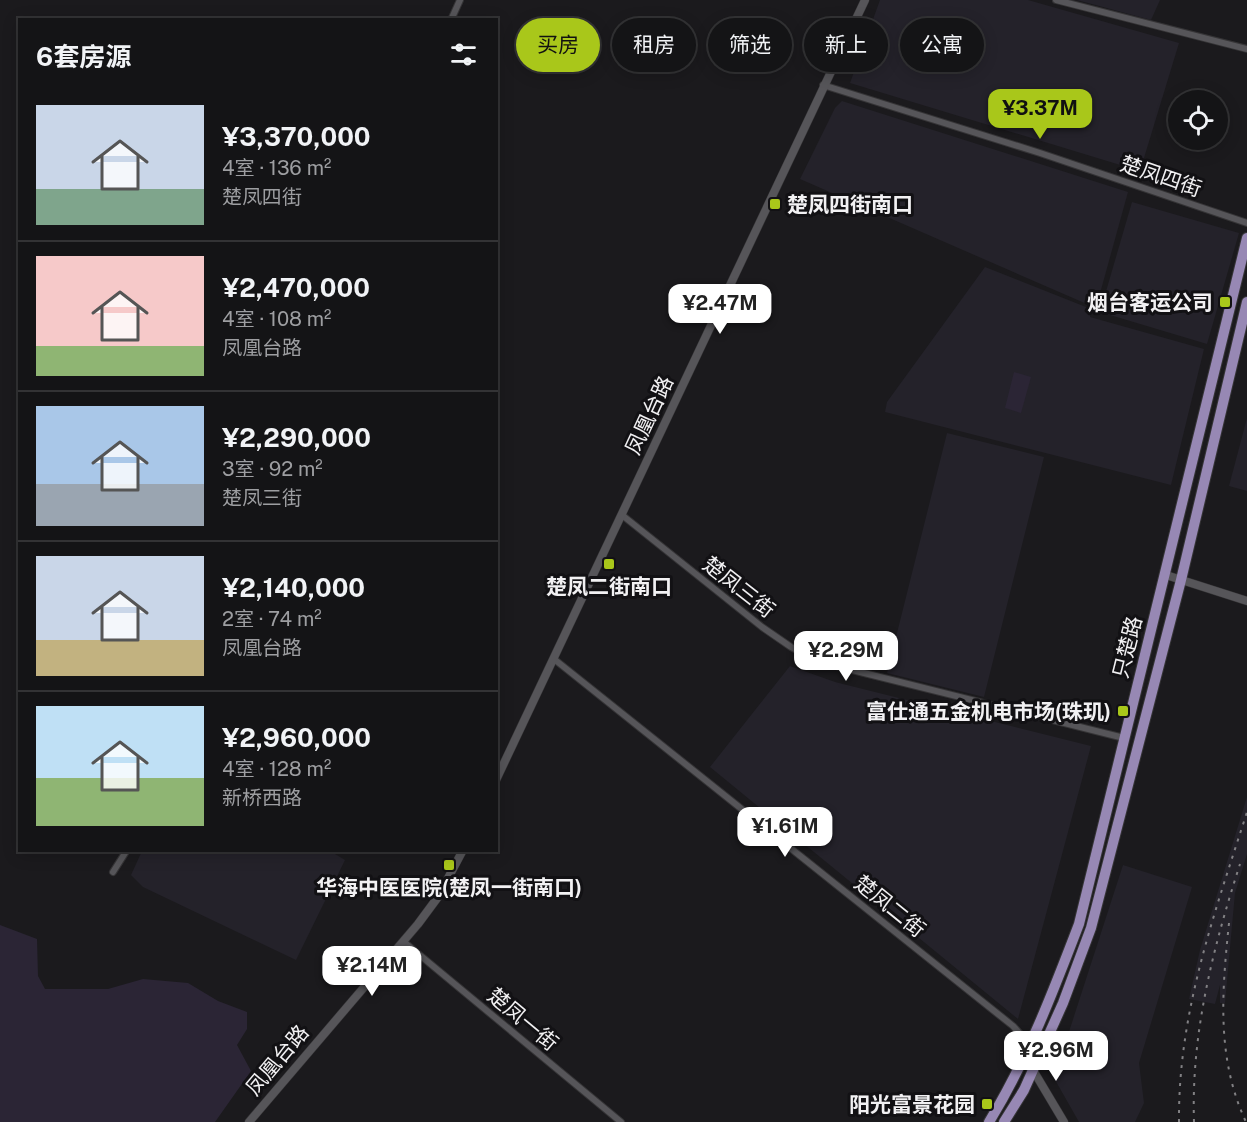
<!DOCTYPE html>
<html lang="zh">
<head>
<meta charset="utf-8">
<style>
  :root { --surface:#141416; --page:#1d1d1f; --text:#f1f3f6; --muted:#9d9ea1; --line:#333335; --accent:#a9c71a }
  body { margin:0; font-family:"Public Sans","Noto Sans SC",sans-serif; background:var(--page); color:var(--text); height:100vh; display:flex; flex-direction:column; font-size:22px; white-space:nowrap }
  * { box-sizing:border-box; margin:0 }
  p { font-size:20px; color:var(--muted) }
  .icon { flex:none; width:33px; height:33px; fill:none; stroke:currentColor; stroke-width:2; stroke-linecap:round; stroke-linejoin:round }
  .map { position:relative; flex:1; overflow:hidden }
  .drawer { position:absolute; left:18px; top:18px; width:480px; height:834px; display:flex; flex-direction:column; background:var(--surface); border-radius:0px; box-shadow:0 3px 15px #0003,0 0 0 2px var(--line) }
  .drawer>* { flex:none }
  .guide { position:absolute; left:516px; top:18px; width:570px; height:54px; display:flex; gap:12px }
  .controls { position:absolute; left:1168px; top:90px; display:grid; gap:12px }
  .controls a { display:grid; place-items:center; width:60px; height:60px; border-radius:50%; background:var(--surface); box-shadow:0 3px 15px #0003,0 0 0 2px var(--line); font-size:30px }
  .price { position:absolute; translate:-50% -51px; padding:0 14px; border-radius:12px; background:#fff; color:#222; font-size:20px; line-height:39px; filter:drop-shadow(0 2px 3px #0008) }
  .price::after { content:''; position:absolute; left:50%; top:36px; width:18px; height:14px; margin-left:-9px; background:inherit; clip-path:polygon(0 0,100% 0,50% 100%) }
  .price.active { background:var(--accent); color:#111 }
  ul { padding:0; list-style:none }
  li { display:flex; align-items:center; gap:18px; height:150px; padding:0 18px }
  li+li { border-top:2px solid var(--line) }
  li span { display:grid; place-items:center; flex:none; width:168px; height:120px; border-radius:0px; color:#555 }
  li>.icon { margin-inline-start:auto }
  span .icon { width:72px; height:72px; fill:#fffc; stroke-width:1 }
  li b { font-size:26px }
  h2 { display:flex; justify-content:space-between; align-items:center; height:72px; padding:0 18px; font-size:26px }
  .tag { padding:0 21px; border-radius:27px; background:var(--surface); box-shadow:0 3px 15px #0003,0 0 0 2px var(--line); font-size:21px; line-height:54px }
  .tag.active { background:var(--accent); color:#111 }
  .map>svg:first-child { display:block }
  .built { fill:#24222a }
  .green { fill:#2b2535 }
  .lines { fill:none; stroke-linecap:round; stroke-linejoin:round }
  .minor-casing { stroke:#353436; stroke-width:8 }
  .tertiary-casing { stroke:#353436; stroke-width:9 }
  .primary-casing { stroke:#353436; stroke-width:12 }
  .minor { stroke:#565559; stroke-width:6 }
  .tertiary { stroke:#565559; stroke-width:8 }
  .primary { stroke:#9788b4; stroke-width:10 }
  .rail { stroke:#828184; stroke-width:2; stroke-dasharray:3 6; stroke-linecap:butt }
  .poi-dot { fill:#a9c71a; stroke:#121114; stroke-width:2 }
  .labels { text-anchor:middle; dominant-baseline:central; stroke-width:6; stroke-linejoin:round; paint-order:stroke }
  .street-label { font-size:21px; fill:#f2f1f3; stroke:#121114 }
  .poi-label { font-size:21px; font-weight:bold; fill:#f2f1f3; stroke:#121114; text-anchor:end }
</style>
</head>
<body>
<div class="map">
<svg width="1247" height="1122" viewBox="0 0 1247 1122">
  <rect width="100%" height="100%" fill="#1b1a1d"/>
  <g class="built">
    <polygon points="880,0 1028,0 1179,43 1140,171 850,83"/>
    <polygon points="1077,0 1160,0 1151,20"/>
    <polygon points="842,101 1128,192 1096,308 800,179 835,108"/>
    <polygon points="1132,202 1239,233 1207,344 1100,312"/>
    <polygon points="985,267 1091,309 1090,317 1204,349 1171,485 885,412 887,402"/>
    <polygon points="1247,418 1247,491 1229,486"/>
    <polygon points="947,433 1044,457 984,697 887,673"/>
    <polygon points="790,666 835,682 1091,746 1018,1019 710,767"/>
    <polygon points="1247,797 1247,854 1235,893 1225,1003 1220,1003 1220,985 1215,1004 1189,999 1200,950"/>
    <polygon points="330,851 345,860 296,960 143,887 131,875 142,851"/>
    <polygon points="1123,865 1192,887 1139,1063 1144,1103 1135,1122 1079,1122 1054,1078"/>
  </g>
  <g class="green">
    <polygon points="1014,372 1031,377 1021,413 1005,408"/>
    <polygon points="0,925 37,939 38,976 45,989 108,989 143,979 188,983 218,1001 247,1012 247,1029 237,1045 251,1071 215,1122 0,1122"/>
  </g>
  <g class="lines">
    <defs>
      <g id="minor">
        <polyline points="1056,0 1247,49"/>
        <polyline points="451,20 460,0"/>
        <polyline points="823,85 1040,153 1247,223"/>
        <polyline points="622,515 762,627 791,647 816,661 1124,738"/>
        <polyline points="554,659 1013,1026 1022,1036 1026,1051"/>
        <polyline points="113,872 127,850"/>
        <polyline points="404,942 621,1122"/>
      </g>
      <g id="tertiary">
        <polyline points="1166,575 1247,601"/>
        <polyline points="496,780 865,0"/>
        <polyline points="1026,1053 1033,1070 1064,1122"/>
        <polyline points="249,1122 418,924 438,897 463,850"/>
      </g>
      <g id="primary">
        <path d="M989,1122C1027,1060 1053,992 1079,924L1247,238"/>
        <polyline points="1004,1122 1024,1090 1063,1003 1091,928 1181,580 1247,302"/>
      </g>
    </defs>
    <use href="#minor" class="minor-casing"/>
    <use href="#tertiary" class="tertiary-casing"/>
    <use href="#primary" class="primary-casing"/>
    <use href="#minor" class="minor"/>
    <use href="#tertiary" class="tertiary"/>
    <use href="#primary" class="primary"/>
    <g class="rail">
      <path d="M1229,923C1222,991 1216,1058 1246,1122"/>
      <path d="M1179,1122C1178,1013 1214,915 1247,812"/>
      <path d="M1194,1122C1191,1033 1213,948 1240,864"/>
    </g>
  </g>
  <g class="poi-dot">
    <rect x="769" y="198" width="12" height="12" rx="3"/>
    <rect x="1219" y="296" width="12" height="12" rx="3"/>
    <rect x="603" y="558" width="12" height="12" rx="3"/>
    <rect x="1117" y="705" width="12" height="12" rx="3"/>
    <rect x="443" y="859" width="12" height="12" rx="3"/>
    <rect x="981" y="1098" width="12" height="12" rx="3"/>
  </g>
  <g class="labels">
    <g class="street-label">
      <text transform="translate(1161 176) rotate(19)">楚凤四街</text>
      <text transform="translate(649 415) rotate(-65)">凤凰台路</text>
      <text transform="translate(739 587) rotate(38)">楚凤三街</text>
      <text transform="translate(1127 647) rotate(-76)">只楚路</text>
      <text transform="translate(890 906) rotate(39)">楚凤二街</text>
      <text transform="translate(523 1019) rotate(40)">楚凤一街</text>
      <text transform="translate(277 1060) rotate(-50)">凤凰台路</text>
    </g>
    <g class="poi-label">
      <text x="787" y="204" text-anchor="start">楚凤四街南口</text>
      <text x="1213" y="302">烟台客运公司</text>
      <text x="609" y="586" text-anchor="middle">楚凤二街南口</text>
      <text x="1111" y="711">富仕通五金机电市场(珠玑)</text>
      <text x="449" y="887" text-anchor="middle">华海中医医院(楚凤一街南口)</text>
      <text x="975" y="1104">阳光富景花园</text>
    </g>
  </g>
</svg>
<div class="controls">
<a><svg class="icon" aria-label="locate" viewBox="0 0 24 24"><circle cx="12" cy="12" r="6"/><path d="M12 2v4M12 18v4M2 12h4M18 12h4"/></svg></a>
</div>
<b class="price active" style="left:1040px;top:140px">¥3.37M</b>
<b class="price" style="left:720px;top:335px">¥2.47M</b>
<b class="price" style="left:846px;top:682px">¥2.29M</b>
<b class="price" style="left:785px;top:858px">¥1.61M</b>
<b class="price" style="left:372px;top:997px">¥2.14M</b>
<b class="price" style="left:1056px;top:1082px">¥2.96M</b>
<div class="guide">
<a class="tag active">买房</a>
<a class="tag">租房</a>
<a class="tag">筛选</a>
<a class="tag">新上</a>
<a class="tag">公寓</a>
</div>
<section class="drawer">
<h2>6套房源<svg class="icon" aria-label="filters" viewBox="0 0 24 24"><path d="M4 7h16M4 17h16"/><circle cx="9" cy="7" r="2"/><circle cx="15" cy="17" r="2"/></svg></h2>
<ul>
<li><span style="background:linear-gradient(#c9d6e8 70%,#7fa58c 0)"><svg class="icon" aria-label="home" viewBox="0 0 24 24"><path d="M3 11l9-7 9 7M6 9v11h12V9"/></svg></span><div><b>¥3,370,000</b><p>4室 · 136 m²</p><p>楚凤四街</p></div></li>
<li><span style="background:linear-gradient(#f6c9c9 75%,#8fb573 0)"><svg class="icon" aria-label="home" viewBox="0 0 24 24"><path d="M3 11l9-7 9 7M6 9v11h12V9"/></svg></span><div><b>¥2,470,000</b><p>4室 · 108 m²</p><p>凤凰台路</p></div></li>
<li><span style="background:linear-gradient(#a9c7e8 65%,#9aa5b1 0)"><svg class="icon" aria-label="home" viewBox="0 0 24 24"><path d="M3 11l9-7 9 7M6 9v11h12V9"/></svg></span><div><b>¥2,290,000</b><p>3室 · 92 m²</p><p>楚凤三街</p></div></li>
<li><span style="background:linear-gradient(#c9d6e8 70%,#c2b280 0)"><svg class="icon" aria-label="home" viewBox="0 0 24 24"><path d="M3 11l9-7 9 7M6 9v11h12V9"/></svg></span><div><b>¥2,140,000</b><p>2室 · 74 m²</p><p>凤凰台路</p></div></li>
<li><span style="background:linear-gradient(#bfe0f5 60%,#8fb573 0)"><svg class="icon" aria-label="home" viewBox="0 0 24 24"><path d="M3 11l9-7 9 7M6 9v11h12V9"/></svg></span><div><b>¥2,960,000</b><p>4室 · 128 m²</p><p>新桥西路</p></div></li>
</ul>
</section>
</div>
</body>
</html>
